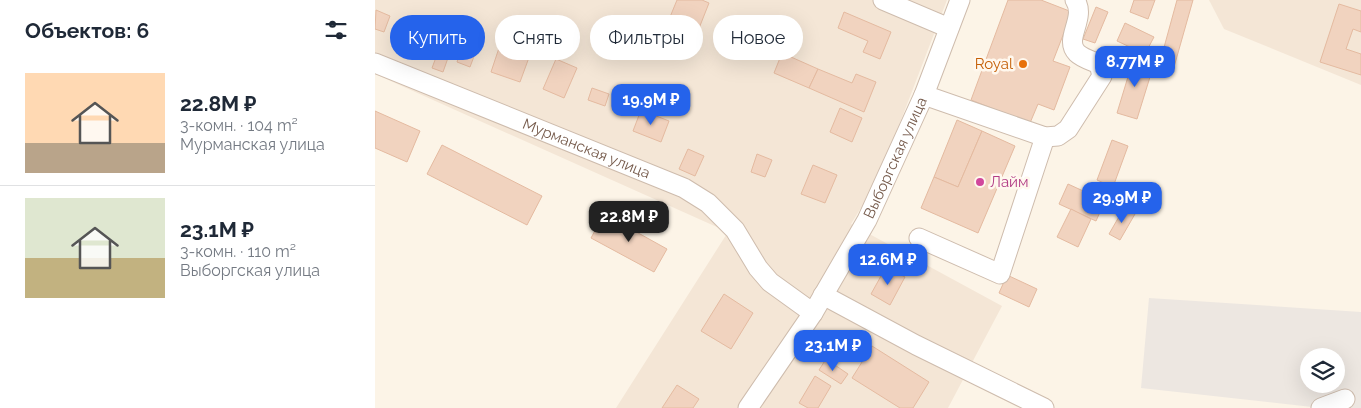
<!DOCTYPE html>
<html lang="ru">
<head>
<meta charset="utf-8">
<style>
  :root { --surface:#fff; --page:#f2f2f3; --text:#1f2937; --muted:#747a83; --line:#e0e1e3; --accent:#2563eb }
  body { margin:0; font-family:Raleway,sans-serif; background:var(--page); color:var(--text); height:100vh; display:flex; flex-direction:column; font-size:19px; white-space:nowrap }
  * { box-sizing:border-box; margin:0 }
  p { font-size:16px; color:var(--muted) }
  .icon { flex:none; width:28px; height:28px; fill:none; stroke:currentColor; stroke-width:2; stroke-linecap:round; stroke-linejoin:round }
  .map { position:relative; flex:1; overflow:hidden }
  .panel { display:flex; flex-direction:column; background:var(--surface); width:375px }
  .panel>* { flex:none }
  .top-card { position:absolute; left:15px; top:15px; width:475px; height:45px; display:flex; gap:10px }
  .controls { position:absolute; left:925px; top:348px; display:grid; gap:10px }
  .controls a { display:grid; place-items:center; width:45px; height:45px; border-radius:50%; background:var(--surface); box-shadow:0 5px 20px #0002; font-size:25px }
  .price { position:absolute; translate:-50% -42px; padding:0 11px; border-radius:10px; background:var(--accent); color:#fff; font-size:16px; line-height:32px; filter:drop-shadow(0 1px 2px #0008) }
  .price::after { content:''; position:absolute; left:50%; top:30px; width:15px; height:11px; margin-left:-8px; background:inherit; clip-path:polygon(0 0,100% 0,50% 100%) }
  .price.selected { background:#222; color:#fff }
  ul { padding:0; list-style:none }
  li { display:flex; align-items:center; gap:15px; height:125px; padding:0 25px }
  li+li { border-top:1px solid var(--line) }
  li span { display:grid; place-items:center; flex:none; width:140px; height:100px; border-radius:0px; color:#555 }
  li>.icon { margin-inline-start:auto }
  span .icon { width:60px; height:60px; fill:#fffc; stroke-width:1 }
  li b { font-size:21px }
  h2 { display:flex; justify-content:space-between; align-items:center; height:60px; padding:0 25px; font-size:21px }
  .tag { padding:0 18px; border-radius:22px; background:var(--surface); box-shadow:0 5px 20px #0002; font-size:18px; line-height:45px }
  .tag.selected { background:var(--accent); color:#fff }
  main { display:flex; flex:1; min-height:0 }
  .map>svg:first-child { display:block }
  .residential { fill:#f4e6d6 }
  .industrial { fill:#ede7e1; fill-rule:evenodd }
  .building { fill:#f1d3bf; stroke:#e4baa0 }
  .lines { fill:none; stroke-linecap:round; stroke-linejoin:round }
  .minor-casing { stroke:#cebcad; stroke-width:21 }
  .minor { stroke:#fff; stroke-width:19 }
  .food-dot { fill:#e8710a; stroke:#fff8ee; stroke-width:2 }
  .hotel-dot { fill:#d1479c; stroke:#fff8ee; stroke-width:2 }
  .labels { text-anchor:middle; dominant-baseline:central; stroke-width:5; stroke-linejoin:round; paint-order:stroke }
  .food-label { font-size:15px; fill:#c56008; stroke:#fff8ee; text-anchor:end }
  .street-label { font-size:15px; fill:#765b4c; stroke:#fff8ee }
  .hotel-label { font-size:15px; fill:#b23c85; stroke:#fff8ee; text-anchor:start }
</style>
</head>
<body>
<main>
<section class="panel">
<h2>Объектов: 6<svg class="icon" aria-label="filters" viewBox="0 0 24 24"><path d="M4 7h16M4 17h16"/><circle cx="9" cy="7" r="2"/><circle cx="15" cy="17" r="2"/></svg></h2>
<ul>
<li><span style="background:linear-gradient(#ffd9b3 70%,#b9a48a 0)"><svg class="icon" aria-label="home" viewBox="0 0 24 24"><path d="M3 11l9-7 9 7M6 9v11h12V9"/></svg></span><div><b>22.8M ₽</b><p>3-комн. · 104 m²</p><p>Мурманская улица</p></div></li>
<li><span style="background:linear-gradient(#dfe7d0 60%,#c2b280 0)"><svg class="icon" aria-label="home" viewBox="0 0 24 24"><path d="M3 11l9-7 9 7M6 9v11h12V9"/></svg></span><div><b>23.1M ₽</b><p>3-комн. · 110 m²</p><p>Выборгская улица</p></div></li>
</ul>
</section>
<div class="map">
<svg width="986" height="408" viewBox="0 0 986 408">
  <rect width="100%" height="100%" fill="#fcf4e7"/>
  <g class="residential">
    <polygon points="0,0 572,0 503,180 476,224 627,306 573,408 241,408 353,232 0,74"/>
    <polygon points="834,0 986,0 986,85 849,29"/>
  </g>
  <path class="industrial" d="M774,298L986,312V408H946L766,388ZM934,356H961V384H934Z"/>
  <g class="building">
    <polygon points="302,0 327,0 334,3 315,51 286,39"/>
    <polygon points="633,0 666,0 697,12 678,61 695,67 679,110 663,104 655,123 596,100"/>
    <polygon points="759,0 780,0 773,19 755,12"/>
    <polygon points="802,0 818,0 799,67 785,62"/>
    <polygon points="964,4 986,11 986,32 978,29 971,49 986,54 986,75 945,62"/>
    <polygon points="721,7 733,12 720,43 708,39"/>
    <polygon points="1,10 15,16 9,32 0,29"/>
    <polygon points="469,12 516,32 505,59 488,52 493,41 463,28"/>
    <polygon points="750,23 779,37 770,54 742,41"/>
    <polygon points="126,42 156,52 145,82 116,72"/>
    <polygon points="87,46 101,51 95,67 82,62"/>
    <polygon points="63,52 74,55 68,72 57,68"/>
    <polygon points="407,53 443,69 434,88 399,73"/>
    <polygon points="759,57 779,64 762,119 742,113"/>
    <polygon points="181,59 202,68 189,98 168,89"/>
    <polygon points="443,69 477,83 481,74 501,82 489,112 434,88"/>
    <polygon points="217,88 234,94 230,106 213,100"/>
    <polygon points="465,108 487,118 477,142 455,132"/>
    <polygon points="266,110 294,121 286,142 258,131"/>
    <polygon points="0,111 45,131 32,162 0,148"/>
    <polygon points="582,120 607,131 583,187 559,177"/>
    <polygon points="607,131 640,146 603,233 546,208 559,177 583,187"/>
    <polygon points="737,140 753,146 738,187 722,180"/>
    <polygon points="67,145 167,196 152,225 52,174"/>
    <polygon points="313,149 329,156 320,176 304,169"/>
    <polygon points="382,154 397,160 390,177 376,172"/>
    <polygon points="438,165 462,175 450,203 426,194"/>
    <polygon points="693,184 730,201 721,221 684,204"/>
    <polygon points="749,208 760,214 745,240 734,234"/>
    <polygon points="696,209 716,219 703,247 682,237"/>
    <polygon points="229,214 292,249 279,272 216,238"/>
    <polygon points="511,267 530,277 515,305 496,294"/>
    <polygon points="632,275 662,289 654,307 624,293"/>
    <polygon points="349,294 378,313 356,349 326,331"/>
    <polygon points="497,346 554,382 538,408 525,408 477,378"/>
    <polygon points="451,359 473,374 466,384 444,370"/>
    <polygon points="440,376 456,386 443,408 433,408 424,403"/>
    <polygon points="302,385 324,399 318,408 287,408"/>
  </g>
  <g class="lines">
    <defs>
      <g id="minor">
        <polyline points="508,0 574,28"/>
        <path id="s1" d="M0,63L309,188L333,203L360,230L383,268L395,282L438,313"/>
        <path d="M549,95L670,137L683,136L693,129L727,76L724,64C717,61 707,58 702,53C688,39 712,18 700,0"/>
        <polyline points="544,238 625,274 670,137"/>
        <polyline points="448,295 541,345 669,408"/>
        <path id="s2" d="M373,408L438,313L492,220L549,95L585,0"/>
        <polyline points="946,408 970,399"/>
      </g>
    </defs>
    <use href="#minor" class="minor-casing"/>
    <use href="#minor" class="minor"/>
  </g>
  <circle class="food-dot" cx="648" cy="64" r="5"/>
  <circle class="hotel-dot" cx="605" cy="182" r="5"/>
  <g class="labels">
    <g class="food-label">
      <text x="638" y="64">Royal</text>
    </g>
    <g class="street-label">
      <text stroke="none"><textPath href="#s1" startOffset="228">Мурманская улица</textPath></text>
      <text stroke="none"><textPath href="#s2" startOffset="291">Выборгская улица</textPath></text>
    </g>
    <g class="hotel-label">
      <text x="615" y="182">Лайм</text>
    </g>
  </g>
</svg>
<div class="controls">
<a><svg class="icon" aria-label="layers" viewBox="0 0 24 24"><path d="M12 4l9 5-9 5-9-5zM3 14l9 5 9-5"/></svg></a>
</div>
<b class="price" style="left:760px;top:88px">8.77M ₽</b>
<b class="price" style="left:276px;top:126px">19.9M ₽</b>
<b class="price" style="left:747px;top:224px">29.9M ₽</b>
<b class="price selected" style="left:254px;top:243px">22.8M ₽</b>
<b class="price" style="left:513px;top:286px">12.6M ₽</b>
<b class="price" style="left:458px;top:372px">23.1M ₽</b>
<div class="top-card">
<a class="tag selected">Купить</a>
<a class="tag">Снять</a>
<a class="tag">Фильтры</a>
<a class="tag">Новое</a>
</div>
</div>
</main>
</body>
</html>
